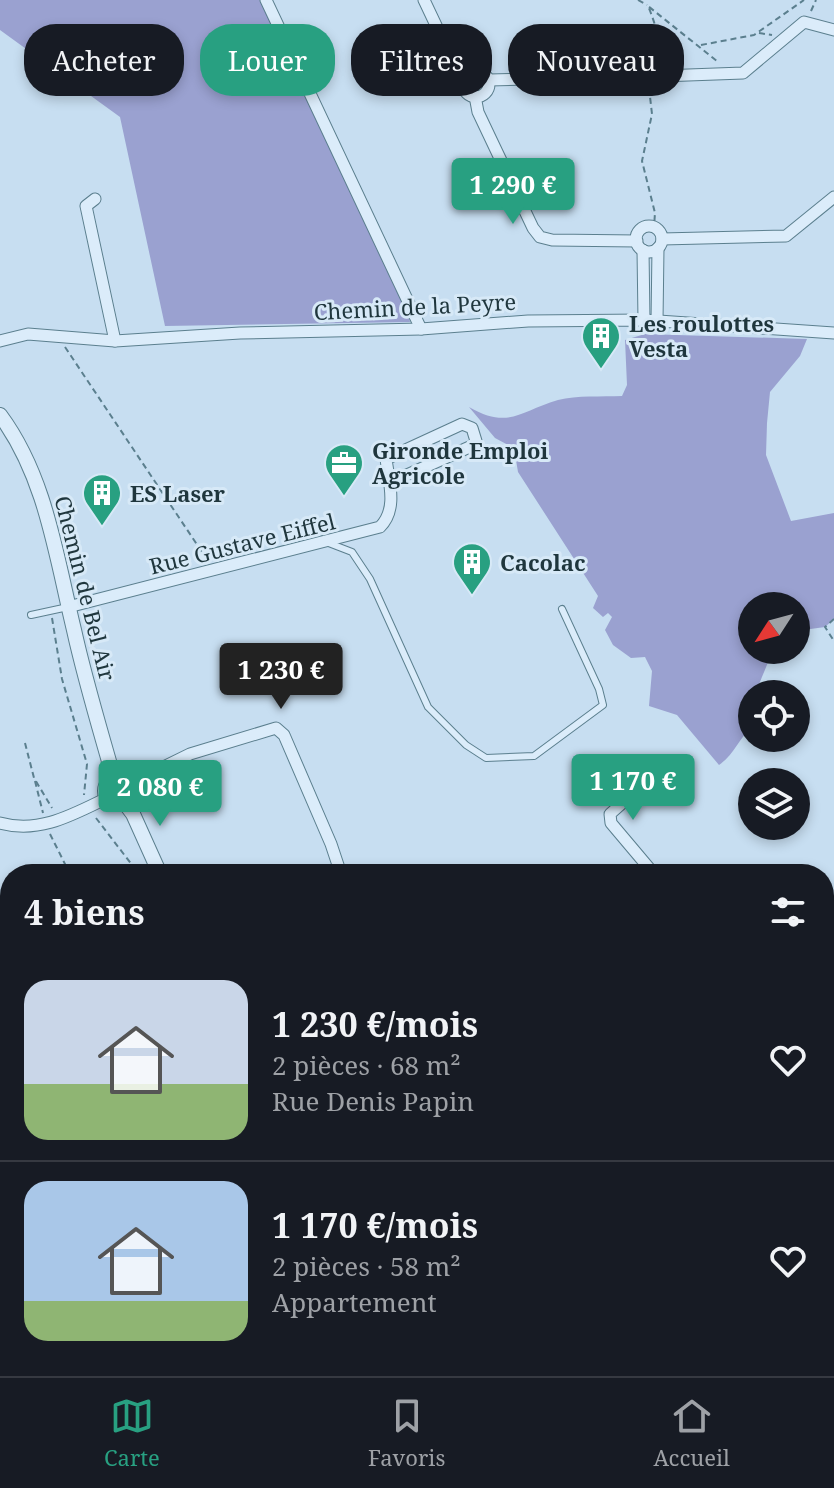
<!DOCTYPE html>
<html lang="fr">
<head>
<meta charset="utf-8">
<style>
  :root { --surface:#171b24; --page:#20242c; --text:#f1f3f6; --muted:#9ea1a6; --line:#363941; --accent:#28a081 }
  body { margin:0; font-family:"Noto Serif",serif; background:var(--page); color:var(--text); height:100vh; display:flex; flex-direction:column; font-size:30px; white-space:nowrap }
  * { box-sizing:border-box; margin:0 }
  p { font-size:26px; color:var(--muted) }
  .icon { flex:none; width:44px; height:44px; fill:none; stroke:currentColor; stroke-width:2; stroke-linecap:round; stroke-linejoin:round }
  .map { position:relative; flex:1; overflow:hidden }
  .details { position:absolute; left:0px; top:864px; width:834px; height:512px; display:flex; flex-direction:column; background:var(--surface); border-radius:32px 32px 0 0; box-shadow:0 4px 12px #0003 }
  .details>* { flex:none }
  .banner { position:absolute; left:24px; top:24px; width:786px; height:72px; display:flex; gap:16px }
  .needle { width:52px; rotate:234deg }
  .fabs { position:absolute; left:738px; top:592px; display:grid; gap:16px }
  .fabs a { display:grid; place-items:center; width:72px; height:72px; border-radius:50%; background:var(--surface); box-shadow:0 4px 12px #0003; font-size:40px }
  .price { position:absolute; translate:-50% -68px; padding:0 18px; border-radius:8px; background:var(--accent); color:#fff; font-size:26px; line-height:52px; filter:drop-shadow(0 2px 4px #0008) }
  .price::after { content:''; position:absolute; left:50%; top:48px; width:24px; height:18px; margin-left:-12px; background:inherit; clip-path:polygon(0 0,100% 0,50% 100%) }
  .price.current { background:#222; color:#fff }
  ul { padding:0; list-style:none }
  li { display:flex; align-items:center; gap:24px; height:200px; padding:0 24px }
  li+li { border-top:2px solid var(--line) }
  li span { display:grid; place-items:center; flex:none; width:224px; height:160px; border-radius:24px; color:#555 }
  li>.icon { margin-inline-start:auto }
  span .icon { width:96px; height:96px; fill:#fffc; stroke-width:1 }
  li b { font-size:34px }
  h2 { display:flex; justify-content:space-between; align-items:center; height:96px; padding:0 24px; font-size:34px }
  .tag { padding:0 28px; border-radius:32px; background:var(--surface); box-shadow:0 4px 12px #0003; font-size:28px; line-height:72px }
  .tag.current { background:var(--accent); color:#fff }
  .tab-bar { display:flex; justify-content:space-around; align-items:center; height:112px; border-top:2px solid var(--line); background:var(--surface); font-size:22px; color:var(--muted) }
  .tab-bar a { display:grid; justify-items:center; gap:4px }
  .tab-bar .current { color:var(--accent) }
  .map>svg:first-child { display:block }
  .farmland { fill:#b4c9e7 }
  .green { fill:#9aa1d0 }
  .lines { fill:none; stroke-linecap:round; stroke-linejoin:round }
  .service-casing { stroke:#5b7f8e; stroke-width:8 }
  .minor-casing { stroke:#5b7f8e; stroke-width:13 }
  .tertiary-casing { stroke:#5b7f8e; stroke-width:16 }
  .path { stroke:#5b7f8e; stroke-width:2; stroke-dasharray:6 4; stroke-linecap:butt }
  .service { stroke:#dbecfa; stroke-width:6 }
  .minor { stroke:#dbecfa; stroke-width:11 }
  .tertiary { stroke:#dbecfa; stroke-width:14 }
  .labels { text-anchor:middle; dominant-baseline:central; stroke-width:6; stroke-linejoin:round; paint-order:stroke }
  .street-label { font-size:22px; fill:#1f363d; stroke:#d7e9f7 }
  .poi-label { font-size:22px; font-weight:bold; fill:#1f363d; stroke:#d7e9f7; text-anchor:start }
</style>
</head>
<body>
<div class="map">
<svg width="834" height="1376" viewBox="0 0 834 1376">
  <rect width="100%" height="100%" fill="#c7def1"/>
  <polygon class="farmland" points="19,1366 410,1366 407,1376 12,1376"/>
  <g class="green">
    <polygon points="0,0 262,0 407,308 410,322 165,326 120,117 0,30"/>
    <path d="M645,334L807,339L800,356L770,392L767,423L766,455L791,521L834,513V619L825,627L796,631V606H752V650H773L755,694H752V727C738,739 735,754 719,765L677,715L649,706L652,671L645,657L631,658L613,645L605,630L612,617L608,613L603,617L593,608L598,596L518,472L514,448L495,438L469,407C509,430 520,411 558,400C577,395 602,397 622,396L627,385L625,340Z"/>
    <polygon points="0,1003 10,1008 10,1366 19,1366 12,1376 0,1376"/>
  </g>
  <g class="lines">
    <defs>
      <g id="service">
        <polyline points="326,542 352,552 370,579 428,707 466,745 486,758 534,756 603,705 599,689 562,609"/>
        <polyline points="31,615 68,607"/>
      </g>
      <g id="minor">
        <polyline points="266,0 421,329"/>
        <polyline points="424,0 451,57 467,75"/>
        <circle cx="646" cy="74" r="14"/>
        <circle cx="476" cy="84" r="13"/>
        <polyline points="661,76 743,73 804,22 834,30"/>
        <polyline points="489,80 632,76"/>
        <polyline points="475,96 478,112 533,228 540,237 552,240 637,241"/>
        <polyline points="95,199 86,206 115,341"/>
        <circle cx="649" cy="239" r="13"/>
        <polyline points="662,239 786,236 834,197"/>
        <polyline points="643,250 644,320"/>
        <polyline points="657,321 658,248"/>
        <polyline points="0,341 28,334 115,341 240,333 421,329 528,321 644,320 834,333"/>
        <path d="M68,607L380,527C398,509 389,482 386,459L462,424L472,428L476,441L474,445L389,483"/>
        <polyline points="129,784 190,754 276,728 284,735 331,844 341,874"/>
        <path d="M0,823C39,834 72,815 107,798"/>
        <polyline points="654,874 611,823 610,814 655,774"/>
        <polyline points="824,917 834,923"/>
        <polyline points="824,1225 834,1235"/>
        <polyline points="623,1366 625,1376"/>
        <polyline points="820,1366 823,1376"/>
        <polyline points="711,1376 721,1366"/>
      </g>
      <g id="tertiary">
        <path d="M0,415C46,477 56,556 74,630C85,680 100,729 114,779"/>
        <circle cx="118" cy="791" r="13"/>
        <polyline points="124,802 133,814 160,874"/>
        <polyline points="824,1015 834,1001"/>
        <polyline points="439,1366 442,1376"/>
        <polyline points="489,1376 492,1366"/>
      </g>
    </defs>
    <use href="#service" class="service-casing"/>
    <use href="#minor" class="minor-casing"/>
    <use href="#tertiary" class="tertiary-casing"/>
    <g class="path">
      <polyline points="638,0 647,5"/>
      <polyline points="811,11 816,0"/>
      <polyline points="759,33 772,35"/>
      <polyline points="701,45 754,35 804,0"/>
      <path d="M658,63C661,42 656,25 648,6L718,62"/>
      <polyline points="649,88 652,114 642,161 655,213 654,227"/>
      <polyline points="65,347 206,558"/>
      <polyline points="52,618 62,679 87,764 84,795"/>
      <polyline points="834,619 825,627 834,641"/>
      <polyline points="25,743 34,778 52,808"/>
      <polyline points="35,781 43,813"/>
      <polyline points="96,818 139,874"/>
      <polyline points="50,834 70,874"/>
      <polyline points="57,871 66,867"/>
      <polyline points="824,1037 831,1027"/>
      <polyline points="413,1376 415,1366"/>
      <polyline points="506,1376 513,1366"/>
    </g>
    <use href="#service" class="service"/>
    <use href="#minor" class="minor"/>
    <use href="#tertiary" class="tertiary"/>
  </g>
  <defs>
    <symbol id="building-pin" viewBox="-11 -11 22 30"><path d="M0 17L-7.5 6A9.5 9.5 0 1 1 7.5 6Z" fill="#28a081" stroke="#d7e9f7"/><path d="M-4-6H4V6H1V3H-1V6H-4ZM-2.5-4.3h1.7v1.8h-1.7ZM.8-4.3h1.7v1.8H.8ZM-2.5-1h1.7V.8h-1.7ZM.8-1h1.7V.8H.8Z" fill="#fff"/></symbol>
    <symbol id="office-pin" viewBox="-11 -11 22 30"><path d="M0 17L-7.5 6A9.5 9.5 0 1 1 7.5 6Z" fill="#28a081" stroke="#d7e9f7"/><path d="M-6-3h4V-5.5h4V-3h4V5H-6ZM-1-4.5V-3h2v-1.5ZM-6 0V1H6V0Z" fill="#fff"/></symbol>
  </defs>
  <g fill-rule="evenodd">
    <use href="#building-pin" x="579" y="314" width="44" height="60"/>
    <use href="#office-pin" x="322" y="441" width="44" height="60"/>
    <use href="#building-pin" x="80" y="471" width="44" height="60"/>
    <use href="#building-pin" x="450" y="540" width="44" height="60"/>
  </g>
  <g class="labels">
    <g class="street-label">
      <text transform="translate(415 306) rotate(-3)">Chemin de la Peyre</text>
      <text transform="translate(242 543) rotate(-14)">Rue Gustave Eiffel</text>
      <text transform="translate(86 588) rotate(76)">Chemin de Bel Air</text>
    </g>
    <g class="poi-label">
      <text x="629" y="323">Les roulottes<tspan x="629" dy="25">Vesta</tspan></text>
      <text x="372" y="450">Gironde Emploi<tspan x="372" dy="25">Agricole</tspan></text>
      <text x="130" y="493">ES Laser</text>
      <text x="500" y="562">Cacolac</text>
    </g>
  </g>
</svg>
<div class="fabs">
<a><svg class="needle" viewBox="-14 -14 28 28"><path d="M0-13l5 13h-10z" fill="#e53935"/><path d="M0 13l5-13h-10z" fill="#9ea1a6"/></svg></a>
<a><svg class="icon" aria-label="locate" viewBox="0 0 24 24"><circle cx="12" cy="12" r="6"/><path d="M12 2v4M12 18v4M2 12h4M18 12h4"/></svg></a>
<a><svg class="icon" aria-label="layers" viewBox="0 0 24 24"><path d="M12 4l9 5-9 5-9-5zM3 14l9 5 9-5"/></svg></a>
</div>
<b class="price" style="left:513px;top:226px">1 290 €</b>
<b class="price current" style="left:281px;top:711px">1 230 €</b>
<b class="price" style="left:633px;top:822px">1 170 €</b>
<b class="price" style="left:160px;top:828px">2 080 €</b>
<div class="banner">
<a class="tag">Acheter</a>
<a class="tag current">Louer</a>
<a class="tag">Filtres</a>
<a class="tag">Nouveau</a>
</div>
<section class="details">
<h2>4 biens<svg class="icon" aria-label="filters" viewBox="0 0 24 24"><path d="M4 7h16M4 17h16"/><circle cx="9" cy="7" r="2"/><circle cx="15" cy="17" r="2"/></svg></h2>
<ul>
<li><span style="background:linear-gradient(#c9d6e8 65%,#8fb573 0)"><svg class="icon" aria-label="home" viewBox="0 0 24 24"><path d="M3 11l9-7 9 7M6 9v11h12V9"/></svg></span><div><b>1 230 €/mois</b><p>2 pièces · 68 m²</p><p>Rue Denis Papin</p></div><svg class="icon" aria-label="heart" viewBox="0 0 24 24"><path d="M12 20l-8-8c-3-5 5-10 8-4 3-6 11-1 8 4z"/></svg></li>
<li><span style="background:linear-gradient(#a9c7e8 75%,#8fb573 0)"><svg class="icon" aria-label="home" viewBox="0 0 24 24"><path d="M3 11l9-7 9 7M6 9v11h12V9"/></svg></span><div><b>1 170 €/mois</b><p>2 pièces · 58 m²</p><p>Appartement</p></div><svg class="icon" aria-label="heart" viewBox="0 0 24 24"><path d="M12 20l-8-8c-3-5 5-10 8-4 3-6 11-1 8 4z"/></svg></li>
</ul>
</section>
</div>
<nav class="tab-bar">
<a class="current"><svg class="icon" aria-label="map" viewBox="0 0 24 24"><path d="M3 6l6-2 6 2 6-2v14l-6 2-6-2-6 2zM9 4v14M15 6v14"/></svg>Carte</a>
<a><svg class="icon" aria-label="saved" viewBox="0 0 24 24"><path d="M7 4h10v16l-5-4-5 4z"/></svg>Favoris</a>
<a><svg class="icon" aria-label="home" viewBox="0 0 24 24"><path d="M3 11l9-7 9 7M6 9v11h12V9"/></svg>Accueil</a>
</nav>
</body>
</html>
